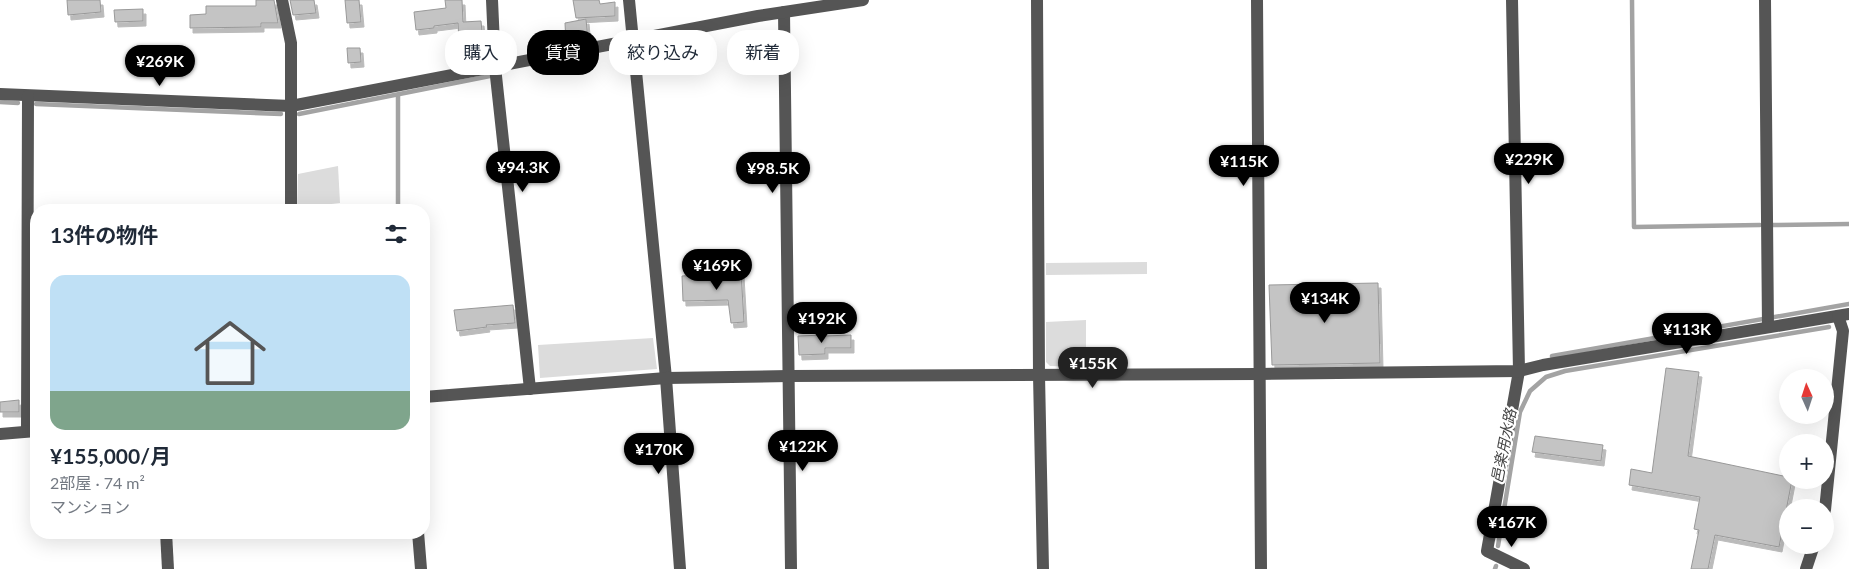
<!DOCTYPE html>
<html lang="ja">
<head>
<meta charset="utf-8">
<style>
  :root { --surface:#fff; --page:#f6f6f7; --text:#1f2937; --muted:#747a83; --accent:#000 }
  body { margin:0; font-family:Lato,"Noto Sans JP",sans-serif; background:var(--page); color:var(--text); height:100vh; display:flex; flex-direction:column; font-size:19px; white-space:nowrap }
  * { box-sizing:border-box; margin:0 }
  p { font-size:16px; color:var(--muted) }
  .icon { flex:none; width:28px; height:28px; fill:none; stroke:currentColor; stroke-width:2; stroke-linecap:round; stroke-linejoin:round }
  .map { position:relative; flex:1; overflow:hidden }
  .details { position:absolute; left:30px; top:204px; width:400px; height:335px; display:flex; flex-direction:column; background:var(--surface); border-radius:20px; box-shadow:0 5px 20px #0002 }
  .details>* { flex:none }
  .hud { position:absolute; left:445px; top:30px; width:475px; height:45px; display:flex; gap:10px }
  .needle { width:32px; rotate:357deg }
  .controls { position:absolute; left:1779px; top:369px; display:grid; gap:10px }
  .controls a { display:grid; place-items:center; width:55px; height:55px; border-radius:50%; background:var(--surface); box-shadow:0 5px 20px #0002; font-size:25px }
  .price { position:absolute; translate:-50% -42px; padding:0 11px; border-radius:18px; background:var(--accent); color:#fff; font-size:16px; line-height:32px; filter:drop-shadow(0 1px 2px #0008) }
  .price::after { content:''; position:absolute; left:50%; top:30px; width:15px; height:11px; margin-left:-8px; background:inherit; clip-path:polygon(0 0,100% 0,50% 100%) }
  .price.current { background:#222; color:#fff }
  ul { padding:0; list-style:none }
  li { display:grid; align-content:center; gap:10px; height:265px; padding:0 20px }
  li span { display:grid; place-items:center; height:155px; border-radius:15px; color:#555 }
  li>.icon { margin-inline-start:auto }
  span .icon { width:90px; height:90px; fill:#fffc; stroke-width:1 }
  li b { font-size:21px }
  h2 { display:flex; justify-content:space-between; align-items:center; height:60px; padding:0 20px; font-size:21px }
  .pill { padding:0 18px; border-radius:20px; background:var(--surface); box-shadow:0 5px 20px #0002; font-size:18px; line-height:45px }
  .pill.current { background:var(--accent); color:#fff }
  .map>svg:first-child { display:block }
  .green { fill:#dcdcdc }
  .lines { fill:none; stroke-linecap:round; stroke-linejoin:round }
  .stream { stroke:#a3a3a3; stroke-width:4.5 }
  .building { fill:#c4c4c4; stroke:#999; filter:url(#shadow) }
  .minor { stroke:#555; stroke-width:12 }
  .labels { text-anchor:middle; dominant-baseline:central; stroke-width:4.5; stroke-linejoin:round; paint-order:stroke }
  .water-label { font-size:15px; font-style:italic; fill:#444; stroke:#fff }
</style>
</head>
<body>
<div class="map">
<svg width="1849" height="569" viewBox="0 0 1849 569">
  <defs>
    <filter id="shadow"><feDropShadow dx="3" dy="5" stdDeviation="0" flood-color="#0004"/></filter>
  </defs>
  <rect width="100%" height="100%" fill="#fff"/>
  <g class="green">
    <polygon points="338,166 340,203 297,208 298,174"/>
    <polygon points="1147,262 1147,274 1046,275 1046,263"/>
    <polygon points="1086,320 1086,367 1050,366 1046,362 1046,322"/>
    <polygon points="653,338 657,369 540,378 538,345"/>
  </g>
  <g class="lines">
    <g class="stream">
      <polyline points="1632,0 1634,227 1760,225"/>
      <polyline points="398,95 398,210"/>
      <polyline points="0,102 18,103"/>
      <polyline points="36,104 281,114"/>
      <polyline points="299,114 490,76"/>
      <polyline points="1773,225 1849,224"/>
      <polyline points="1552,356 1849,304"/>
      <polyline points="1498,546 1520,412 1530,391 1546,377 1565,371 1829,327"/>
      <polyline points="1495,569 1496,566"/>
    </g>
  </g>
  <g class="building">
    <polygon points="67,0 100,0 101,12 68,15"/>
    <polygon points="256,0 274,0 278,23 261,23 261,27 190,28 190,15 206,14 206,6 256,6"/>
    <polygon points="290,0 314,0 316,13 293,15"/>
    <polygon points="345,0 359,0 361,22 347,23"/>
    <polygon points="445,0 462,0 463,22 481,21 483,42 459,43 458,23 434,26 434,28 416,30 414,12 446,8"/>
    <polygon points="573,0 599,0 600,4 615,2 615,16 576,18"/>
    <polygon points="143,9 143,21 115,22 114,10"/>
    <polygon points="586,19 588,40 566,44 565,23"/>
    <polygon points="347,48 360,48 361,62 348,63"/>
    <polygon points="741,272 744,322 731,323 728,300 683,301 682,276"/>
    <polygon points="1378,283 1380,363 1272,365 1269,285"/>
    <polygon points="513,305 515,323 486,325 487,327 457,331 454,310"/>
    <polygon points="824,335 824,336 851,335 851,348 825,348 825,354 799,355 798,336"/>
    <polygon points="1666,368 1699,372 1688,456 1788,477 1788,480 1792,480 1779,547 1715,535 1708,569 1691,569 1699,530 1694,529 1700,497 1629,485 1631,469 1652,473"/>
    <polygon points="19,400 19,412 0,412 0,402"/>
    <polygon points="1535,436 1603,445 1601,461 1532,452"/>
  </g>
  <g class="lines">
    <g class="minor">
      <polyline points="282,0 291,43 291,210"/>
      <polyline points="492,0 495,67 530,389"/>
      <polyline points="629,0 666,378 680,569"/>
      <polyline points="1037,0 1039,375 1043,569"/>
      <polyline points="1257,0 1261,569"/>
      <polyline points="1512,0 1519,371 1487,551 1524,569"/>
      <polyline points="1765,0 1768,327"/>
      <polyline points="784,12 791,569"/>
      <polyline points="0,94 291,106 758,16 863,0"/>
      <polyline points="424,397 666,378 789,376 1259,374 1519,371 1543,365 1849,314"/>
      <polyline points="27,431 28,96"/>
      <polyline points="0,434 36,431"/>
      <polyline points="1825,510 1843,331 1838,316"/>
      <polyline points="166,532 168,569"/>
      <polyline points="418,532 421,569"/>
      <polyline points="1806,569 1814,545"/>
    </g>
  </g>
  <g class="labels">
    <g class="water-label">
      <text transform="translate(1503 446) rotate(-79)">邑楽用水路</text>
    </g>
  </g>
</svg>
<div class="controls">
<a><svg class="needle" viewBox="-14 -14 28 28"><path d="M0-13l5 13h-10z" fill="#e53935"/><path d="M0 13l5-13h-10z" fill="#747a83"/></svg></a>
<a>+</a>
<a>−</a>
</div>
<b class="price" style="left:160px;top:87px">¥269K</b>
<b class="price" style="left:1529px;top:185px">¥229K</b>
<b class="price" style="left:1244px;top:187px">¥115K</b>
<b class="price" style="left:523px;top:193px">¥94.3K</b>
<b class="price" style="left:773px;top:194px">¥98.5K</b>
<b class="price" style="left:717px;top:291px">¥169K</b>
<b class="price" style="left:1325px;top:324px">¥134K</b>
<b class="price" style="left:822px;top:344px">¥192K</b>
<b class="price" style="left:1687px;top:355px">¥113K</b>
<b class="price current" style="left:1093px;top:389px">¥155K</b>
<b class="price" style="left:803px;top:472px">¥122K</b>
<b class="price" style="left:659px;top:475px">¥170K</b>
<b class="price" style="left:1512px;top:548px">¥167K</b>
<div class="hud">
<a class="pill">購入</a>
<a class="pill current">賃貸</a>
<a class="pill">絞り込み</a>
<a class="pill">新着</a>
</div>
<section class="details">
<h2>13件の物件<svg class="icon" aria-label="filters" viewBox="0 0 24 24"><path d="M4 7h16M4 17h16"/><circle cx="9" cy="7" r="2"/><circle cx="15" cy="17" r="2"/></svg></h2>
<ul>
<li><span style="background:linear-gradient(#bfe0f5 75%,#7fa58c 0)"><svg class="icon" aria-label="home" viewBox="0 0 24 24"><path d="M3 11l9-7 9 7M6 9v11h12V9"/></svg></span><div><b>¥155,000/月</b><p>2部屋 · 74 m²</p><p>マンション</p></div></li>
</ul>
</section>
</div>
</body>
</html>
